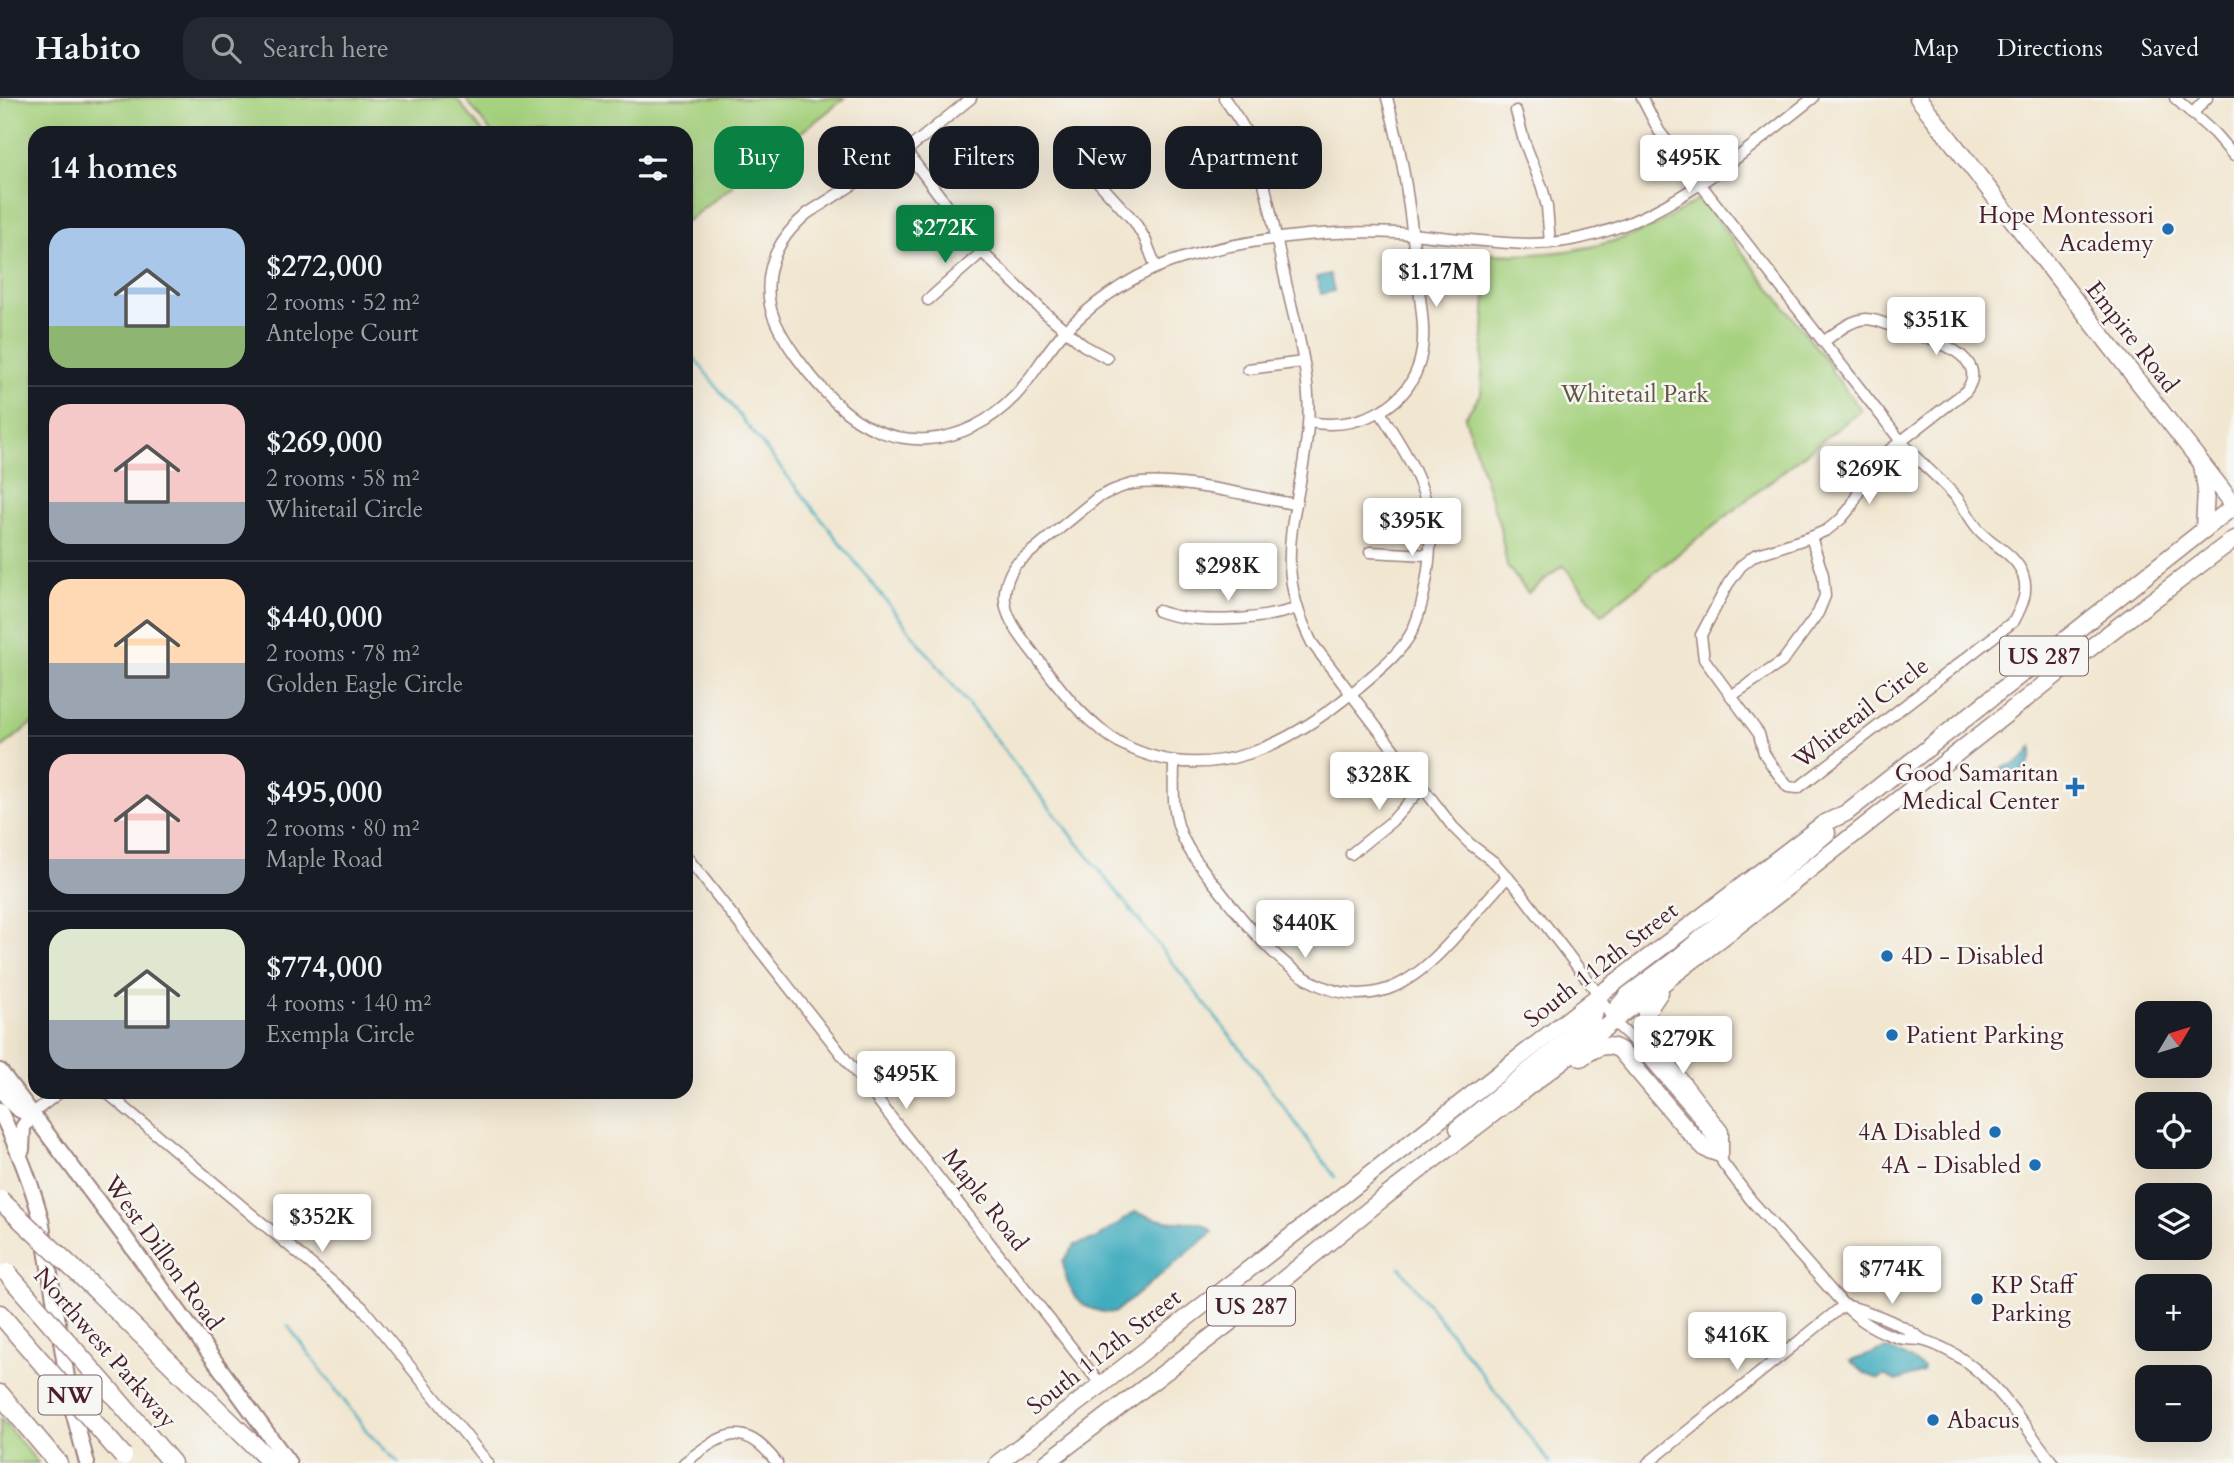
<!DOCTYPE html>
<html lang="en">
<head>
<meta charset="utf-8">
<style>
  :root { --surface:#171b24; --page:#242831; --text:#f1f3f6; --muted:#9ea1a6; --line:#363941; --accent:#0b8043 }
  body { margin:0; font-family:Cardo,serif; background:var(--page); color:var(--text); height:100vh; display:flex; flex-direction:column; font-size:26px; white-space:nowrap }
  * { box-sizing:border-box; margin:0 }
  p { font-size:23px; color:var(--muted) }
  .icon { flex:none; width:38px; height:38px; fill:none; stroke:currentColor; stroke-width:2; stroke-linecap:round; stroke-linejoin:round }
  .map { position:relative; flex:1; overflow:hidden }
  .panel { position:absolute; left:28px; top:28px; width:665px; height:973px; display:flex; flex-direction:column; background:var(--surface); border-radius:21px; box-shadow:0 7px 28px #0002 }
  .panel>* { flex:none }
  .banner { position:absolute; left:714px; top:28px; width:665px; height:63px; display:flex; gap:14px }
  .needle { width:46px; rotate:52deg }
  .tools { position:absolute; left:2135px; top:903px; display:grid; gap:14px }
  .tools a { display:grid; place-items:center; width:77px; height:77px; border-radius:14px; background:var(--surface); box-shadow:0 7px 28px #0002; font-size:35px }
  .price { position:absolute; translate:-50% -60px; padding:0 16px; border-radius:7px; background:#fff; color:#222; font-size:23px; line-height:46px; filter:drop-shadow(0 2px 4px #0008) }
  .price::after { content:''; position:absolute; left:50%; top:42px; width:21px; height:16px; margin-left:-10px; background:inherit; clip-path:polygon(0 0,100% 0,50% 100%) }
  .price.current { background:var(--accent); color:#fff }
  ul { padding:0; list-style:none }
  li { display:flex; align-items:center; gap:21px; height:175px; padding:0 21px }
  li+li { border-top:2px solid var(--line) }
  li span { display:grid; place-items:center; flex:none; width:196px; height:140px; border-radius:21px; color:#555 }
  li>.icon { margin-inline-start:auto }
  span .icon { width:84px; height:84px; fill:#fffc; stroke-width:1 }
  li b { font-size:30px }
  h2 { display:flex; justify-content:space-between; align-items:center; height:84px; padding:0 21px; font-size:30px }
  .pill { padding:0 24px; border-radius:21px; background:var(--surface); box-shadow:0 7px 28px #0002; font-size:24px; line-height:63px }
  .pill.current { background:var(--accent); color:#fff }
  header { display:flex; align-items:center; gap:42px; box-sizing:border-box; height:98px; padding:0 35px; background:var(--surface); border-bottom:2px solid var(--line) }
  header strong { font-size:33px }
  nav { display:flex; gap:38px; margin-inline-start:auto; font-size:24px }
  .search { width:490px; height:63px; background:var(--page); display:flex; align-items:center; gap:18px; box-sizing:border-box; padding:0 24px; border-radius:21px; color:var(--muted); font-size:26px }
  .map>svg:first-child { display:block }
  .green { fill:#a6d17e; stroke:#787854; stroke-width:2 }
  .water { fill:#3facbe; stroke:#446674; stroke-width:2 }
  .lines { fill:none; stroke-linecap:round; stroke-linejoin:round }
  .stream { stroke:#3facbe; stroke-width:2.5 }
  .minor-casing { stroke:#9e827e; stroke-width:13 }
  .secondary-casing { stroke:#9e827e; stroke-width:18 }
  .primary-casing { stroke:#9e827e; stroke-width:19 }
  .motorway-casing { stroke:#9e827e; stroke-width:21 }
  .minor { stroke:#fff; stroke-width:10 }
  .secondary { stroke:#fff; stroke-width:14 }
  .primary { stroke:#fff; stroke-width:16 }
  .motorway { stroke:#fff; stroke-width:18 }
  .motorway-bridge-casing { stroke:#9e827e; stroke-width:21; stroke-linecap:butt }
  .motorway-bridge { stroke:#fff; stroke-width:18 }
  .poi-dot { fill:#1f6fb2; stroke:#f6f6f2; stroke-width:2.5 }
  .labels { text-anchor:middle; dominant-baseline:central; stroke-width:5; stroke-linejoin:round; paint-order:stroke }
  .shield { fill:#f6f6f2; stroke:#7e6067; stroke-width:2 }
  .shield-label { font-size:23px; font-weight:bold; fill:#4a1f2b }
  .poi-label { font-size:24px; fill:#4a1f2b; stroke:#f6f6f2; text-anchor:end }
  .street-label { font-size:24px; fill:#4a1f2b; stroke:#f6f6f2 }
  .park-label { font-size:24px; fill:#665444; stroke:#f6f6f2 }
</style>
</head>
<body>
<header>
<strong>Habito</strong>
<div class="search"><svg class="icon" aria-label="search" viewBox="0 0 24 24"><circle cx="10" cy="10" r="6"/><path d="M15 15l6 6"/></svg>Search here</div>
<nav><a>Map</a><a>Directions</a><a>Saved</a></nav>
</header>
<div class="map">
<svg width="2234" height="1365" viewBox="0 0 2234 1365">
  <rect width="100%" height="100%" fill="#f6f6f2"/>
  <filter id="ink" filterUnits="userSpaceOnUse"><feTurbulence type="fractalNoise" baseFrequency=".0143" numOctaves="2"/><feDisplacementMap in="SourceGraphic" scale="14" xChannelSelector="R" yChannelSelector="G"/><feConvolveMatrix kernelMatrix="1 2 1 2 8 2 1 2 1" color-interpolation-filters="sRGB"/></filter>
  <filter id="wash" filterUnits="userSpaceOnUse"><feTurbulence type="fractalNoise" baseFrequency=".00686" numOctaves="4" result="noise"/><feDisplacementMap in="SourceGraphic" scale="28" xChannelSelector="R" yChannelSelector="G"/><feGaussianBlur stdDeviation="1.57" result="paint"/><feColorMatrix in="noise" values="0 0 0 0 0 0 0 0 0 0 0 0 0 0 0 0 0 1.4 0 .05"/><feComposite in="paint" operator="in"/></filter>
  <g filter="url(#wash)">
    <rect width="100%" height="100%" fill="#f1e6d0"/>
    <g class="green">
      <polygon points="0,0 456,0 484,35 35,35 35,623 0,651"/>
      <polygon points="465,0 845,0 686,124 686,35 492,35"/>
      <path d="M1696,103L1704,105L1832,270L1831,272L1861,312L1602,516L1563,467L1528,495L1507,468L1500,429L1465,319L1481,296L1488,156C1545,159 1602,152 1654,128C1669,121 1682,111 1696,103Z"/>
      <polygon points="0,1320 36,1362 38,1365 0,1365"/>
    </g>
    <g class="water">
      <polygon points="1330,176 1334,193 1321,196 1317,179"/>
      <path d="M2032,649C2034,671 2011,685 1991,677C2007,662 2017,674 2032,649Z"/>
      <path d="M1135,1114C1145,1117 1156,1121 1167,1123C1187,1127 1196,1117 1213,1134L1114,1215C1080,1214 1067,1196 1063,1164L1075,1147L1097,1140Z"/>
      <path d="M1886,1251C1896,1252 1915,1264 1924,1270L1923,1274L1896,1283L1885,1277L1879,1281L1866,1276L1850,1263Z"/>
    </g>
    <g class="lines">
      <g class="stream">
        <polyline points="686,250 1251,964 1335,1079"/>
        <polyline points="1400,1169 1550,1365"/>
        <polyline points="288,1228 369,1336 399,1365"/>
      </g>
    </g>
  </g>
  <g filter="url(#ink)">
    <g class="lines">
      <defs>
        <g id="minor">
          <path d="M971,0L906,53L808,115C780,138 763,169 770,207C776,238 814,284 837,306C892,358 965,350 1015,298C1035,277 1046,251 1067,231C1100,199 1139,173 1183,160C1247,140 1330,132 1397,135C1441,138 1485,145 1529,146C1644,145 1728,66 1813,0"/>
          <path d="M1224,0C1235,16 1247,32 1254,51C1268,91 1275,138 1285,180C1295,227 1312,279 1308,327C1302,412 1268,459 1312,545L1453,729L1470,746L1495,765L1518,791L1599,897L1614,924L1628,937L1694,1014L1715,1043L1723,1065L1751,1102L1844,1207C1860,1223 1878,1234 1899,1240C1906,1242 1914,1241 1921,1242C1933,1244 1945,1251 1956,1257C1996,1281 2024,1328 2053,1365"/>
          <path d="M1642,0L1659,33L1900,342C1917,363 1939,379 1957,400C1966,411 1971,425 1982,435C1995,448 2017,458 2023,477C2029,493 2022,508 2014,523L1798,690L1788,689L1773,669L1764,655L1759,636L1704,561L1701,537L1728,486L1741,468L1755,457L1811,439L1827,432L1841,421L1851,409L1873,365L1966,293C1993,257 1925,239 1903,232C1892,229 1878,221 1866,221C1850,222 1836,235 1823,244"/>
          <polyline points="2175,0 2214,35 2234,58"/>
          <polyline points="1516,13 1524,43 1542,89 1547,109 1550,145"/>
          <polyline points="2192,16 2207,0"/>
          <polyline points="906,53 982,154 1043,213 1083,247 1107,260"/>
          <polyline points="1091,76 1134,123 1145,141 1156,169"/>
          <polyline points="928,202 982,154"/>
          <polyline points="1248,271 1303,264"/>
          <path d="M1309,324C1352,332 1402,314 1418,269C1428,241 1421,207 1417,179C1411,117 1404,60 1387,0"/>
          <path d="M1294,406C1250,398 1175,379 1132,386C1120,389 1108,394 1097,400L1015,467C992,503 1011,526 1034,556C1060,590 1084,625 1122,646C1209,691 1291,646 1358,590C1376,574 1398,558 1410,537C1424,512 1432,458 1430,429C1427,385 1403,350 1380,314"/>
          <polyline points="1370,454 1428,457"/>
          <path d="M1158,513C1196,527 1258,522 1296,511"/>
          <polyline points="1731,598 1782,564 1818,515 1825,498 1823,477 1811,439"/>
          <path d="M1174,663C1174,685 1172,706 1178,727C1186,754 1207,776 1224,798C1263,847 1316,915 1388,891C1434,875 1473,814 1508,779"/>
          <polyline points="1351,756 1392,723 1422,690"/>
          <polyline points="686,758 1101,1287"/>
          <polyline points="106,994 362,1209 488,1365"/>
          <polyline points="33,1015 60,994"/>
          <path d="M1845,1207C1871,1214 1901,1225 1923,1242"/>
          <path d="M684,1365C722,1336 743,1320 777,1365"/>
          <polyline points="1648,1365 1844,1207"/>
        </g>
        <g id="secondary">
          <polyline points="0,973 124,1138 289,1365"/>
          <path d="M0,990C9,1002 16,1015 32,1016"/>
          <path d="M0,1013C17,1049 31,1083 41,1121L72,1310L87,1365"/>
          <polyline points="22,1052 23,1029 33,1015"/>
        </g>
        <g id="primary">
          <polyline points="1918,0 2234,407"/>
          <polyline points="2202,367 2206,391 2204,432"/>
          <polyline points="1615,918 1617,910 1628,897 1679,859 1827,735"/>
          <path d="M1581,960C1594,951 1605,943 1620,952L1691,1036L1706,1051L1720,1056V1034L1661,958L1645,931L1646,915L1660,894"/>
          <polyline points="1458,1030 1593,921 1599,897"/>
          <polyline points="998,1365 1101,1287 1599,897 1823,726 1846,715 2234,408"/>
          <polyline points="1046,1365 1241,1216 1381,1102 1753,816 2108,536 2234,441"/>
        </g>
        <g id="motorway">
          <polyline points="95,1191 272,1365"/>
          <polyline points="0,1216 18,1237"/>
          <polyline points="112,1295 172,1365"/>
          <polyline points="0,1296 58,1365"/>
        </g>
      </defs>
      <use href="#minor" class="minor-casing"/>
      <use href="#secondary" class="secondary-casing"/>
      <use href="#primary" class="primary-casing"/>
      <use href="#motorway" class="motorway-casing"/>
      <use href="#minor" class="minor"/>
      <use href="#secondary" class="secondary"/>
      <use href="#primary" class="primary"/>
      <use href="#motorway" class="motorway"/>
      <defs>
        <g id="motorway-bridge">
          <polyline points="0,1102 95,1191"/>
          <polyline points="7,1175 112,1295"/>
          <polyline points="18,1237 123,1358"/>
        </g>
      </defs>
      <use href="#motorway-bridge" class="motorway-bridge-casing"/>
      <use href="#motorway-bridge" class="motorway-bridge"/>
    </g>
  </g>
  <g class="poi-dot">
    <circle cx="2168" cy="131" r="7"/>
    <path d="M2071.5 678.5h7v7h7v7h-7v7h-7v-7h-7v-7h7z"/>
    <circle cx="1887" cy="858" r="7"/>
    <circle cx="1892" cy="937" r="7"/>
    <circle cx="1995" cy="1034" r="7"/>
    <circle cx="2035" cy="1067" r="7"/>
    <circle cx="1977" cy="1201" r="7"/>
    <circle cx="1933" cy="1322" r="7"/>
  </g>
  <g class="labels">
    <g class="shield">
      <rect x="2000" y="538.5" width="88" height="39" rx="5"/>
      <rect x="1207" y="1188.5" width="88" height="39" rx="5"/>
      <rect x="38.5" y="1277.5" width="63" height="39" rx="5"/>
    </g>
    <g class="shield-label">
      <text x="2044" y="558">US 287</text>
      <text x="1251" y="1208">US 287</text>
      <text x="70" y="1297">NW</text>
    </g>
    <g class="poi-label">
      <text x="2154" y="117">Hope Montessori<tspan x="2154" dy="28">Academy</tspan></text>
      <text x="2059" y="675">Good Samaritan<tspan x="2059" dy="28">Medical Center</tspan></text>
      <text x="1901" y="858" text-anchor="start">4D - Disabled</text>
      <text x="1906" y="937" text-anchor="start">Patient Parking</text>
      <text x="1981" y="1034">4A Disabled</text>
      <text x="2021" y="1067">4A - Disabled</text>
      <text x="1991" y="1187" text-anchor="start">KP Staff<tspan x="1991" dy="28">Parking</tspan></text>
      <text x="1947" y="1322" text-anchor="start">Abacus</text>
    </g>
    <g class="street-label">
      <text transform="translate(2132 239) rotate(52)">Empire Road</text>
      <text transform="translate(1861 615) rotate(-38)">Whitetail Circle</text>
      <text transform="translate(1601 867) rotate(-38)">South 112th Street</text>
      <text transform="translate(985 1102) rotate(52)">Maple Road</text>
      <text transform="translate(163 1155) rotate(54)">West Dillon Road</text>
      <text transform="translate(105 1250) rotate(49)">Northwest Parkway</text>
      <text transform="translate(1104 1254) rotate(-38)">South 112th Street</text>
    </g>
    <g class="park-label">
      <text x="1635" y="296">Whitetail Park</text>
    </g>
  </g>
</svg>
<div class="tools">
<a><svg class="needle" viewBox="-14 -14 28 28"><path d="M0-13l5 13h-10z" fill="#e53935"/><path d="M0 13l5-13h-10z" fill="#9ea1a6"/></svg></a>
<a><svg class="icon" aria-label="locate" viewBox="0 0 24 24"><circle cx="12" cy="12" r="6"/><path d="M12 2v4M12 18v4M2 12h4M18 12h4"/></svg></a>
<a><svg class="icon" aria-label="layers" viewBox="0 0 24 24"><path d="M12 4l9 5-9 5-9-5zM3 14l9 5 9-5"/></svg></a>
<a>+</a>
<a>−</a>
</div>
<b class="price" style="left:1689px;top:97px">$495K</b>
<b class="price current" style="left:945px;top:167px">$272K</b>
<b class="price" style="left:1436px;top:211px">$1.17M</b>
<b class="price" style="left:1936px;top:259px">$351K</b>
<b class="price" style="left:1869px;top:408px">$269K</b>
<b class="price" style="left:1412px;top:460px">$395K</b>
<b class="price" style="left:1228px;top:505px">$298K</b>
<b class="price" style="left:1379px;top:714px">$328K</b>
<b class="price" style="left:1305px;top:862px">$440K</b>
<b class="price" style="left:1683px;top:978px">$279K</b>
<b class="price" style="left:906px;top:1013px">$495K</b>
<b class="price" style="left:322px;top:1156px">$352K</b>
<b class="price" style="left:1892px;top:1208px">$774K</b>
<b class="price" style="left:1737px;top:1274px">$416K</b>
<div class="banner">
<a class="pill current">Buy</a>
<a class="pill">Rent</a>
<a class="pill">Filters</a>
<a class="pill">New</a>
<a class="pill">Apartment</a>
</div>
<section class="panel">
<h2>14 homes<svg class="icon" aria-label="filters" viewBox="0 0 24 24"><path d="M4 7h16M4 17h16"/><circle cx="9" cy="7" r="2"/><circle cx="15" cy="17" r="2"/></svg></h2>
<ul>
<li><span style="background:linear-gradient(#a9c7e8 70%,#8fb573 0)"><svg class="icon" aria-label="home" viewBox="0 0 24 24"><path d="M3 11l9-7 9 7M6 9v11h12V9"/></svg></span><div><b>$272,000</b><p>2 rooms · 52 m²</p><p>Antelope Court</p></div></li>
<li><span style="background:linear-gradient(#f6c9c9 70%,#9aa5b1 0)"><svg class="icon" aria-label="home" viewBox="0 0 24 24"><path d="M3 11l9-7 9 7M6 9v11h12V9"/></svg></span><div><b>$269,000</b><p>2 rooms · 58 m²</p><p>Whitetail Circle</p></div></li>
<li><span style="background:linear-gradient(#ffd9b3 60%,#9aa5b1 0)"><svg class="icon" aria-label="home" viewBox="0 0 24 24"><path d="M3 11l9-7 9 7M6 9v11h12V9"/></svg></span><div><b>$440,000</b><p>2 rooms · 78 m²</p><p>Golden Eagle Circle</p></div></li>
<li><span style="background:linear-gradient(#f6c9c9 75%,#9aa5b1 0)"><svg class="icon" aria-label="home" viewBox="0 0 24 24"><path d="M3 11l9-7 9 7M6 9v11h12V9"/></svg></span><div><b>$495,000</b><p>2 rooms · 80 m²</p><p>Maple Road</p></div></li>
<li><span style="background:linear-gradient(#dfe7d0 65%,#9aa5b1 0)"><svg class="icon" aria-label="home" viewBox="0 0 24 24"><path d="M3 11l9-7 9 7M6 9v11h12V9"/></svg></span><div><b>$774,000</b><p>4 rooms · 140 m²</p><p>Exempla Circle</p></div></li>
</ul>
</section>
</div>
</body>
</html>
